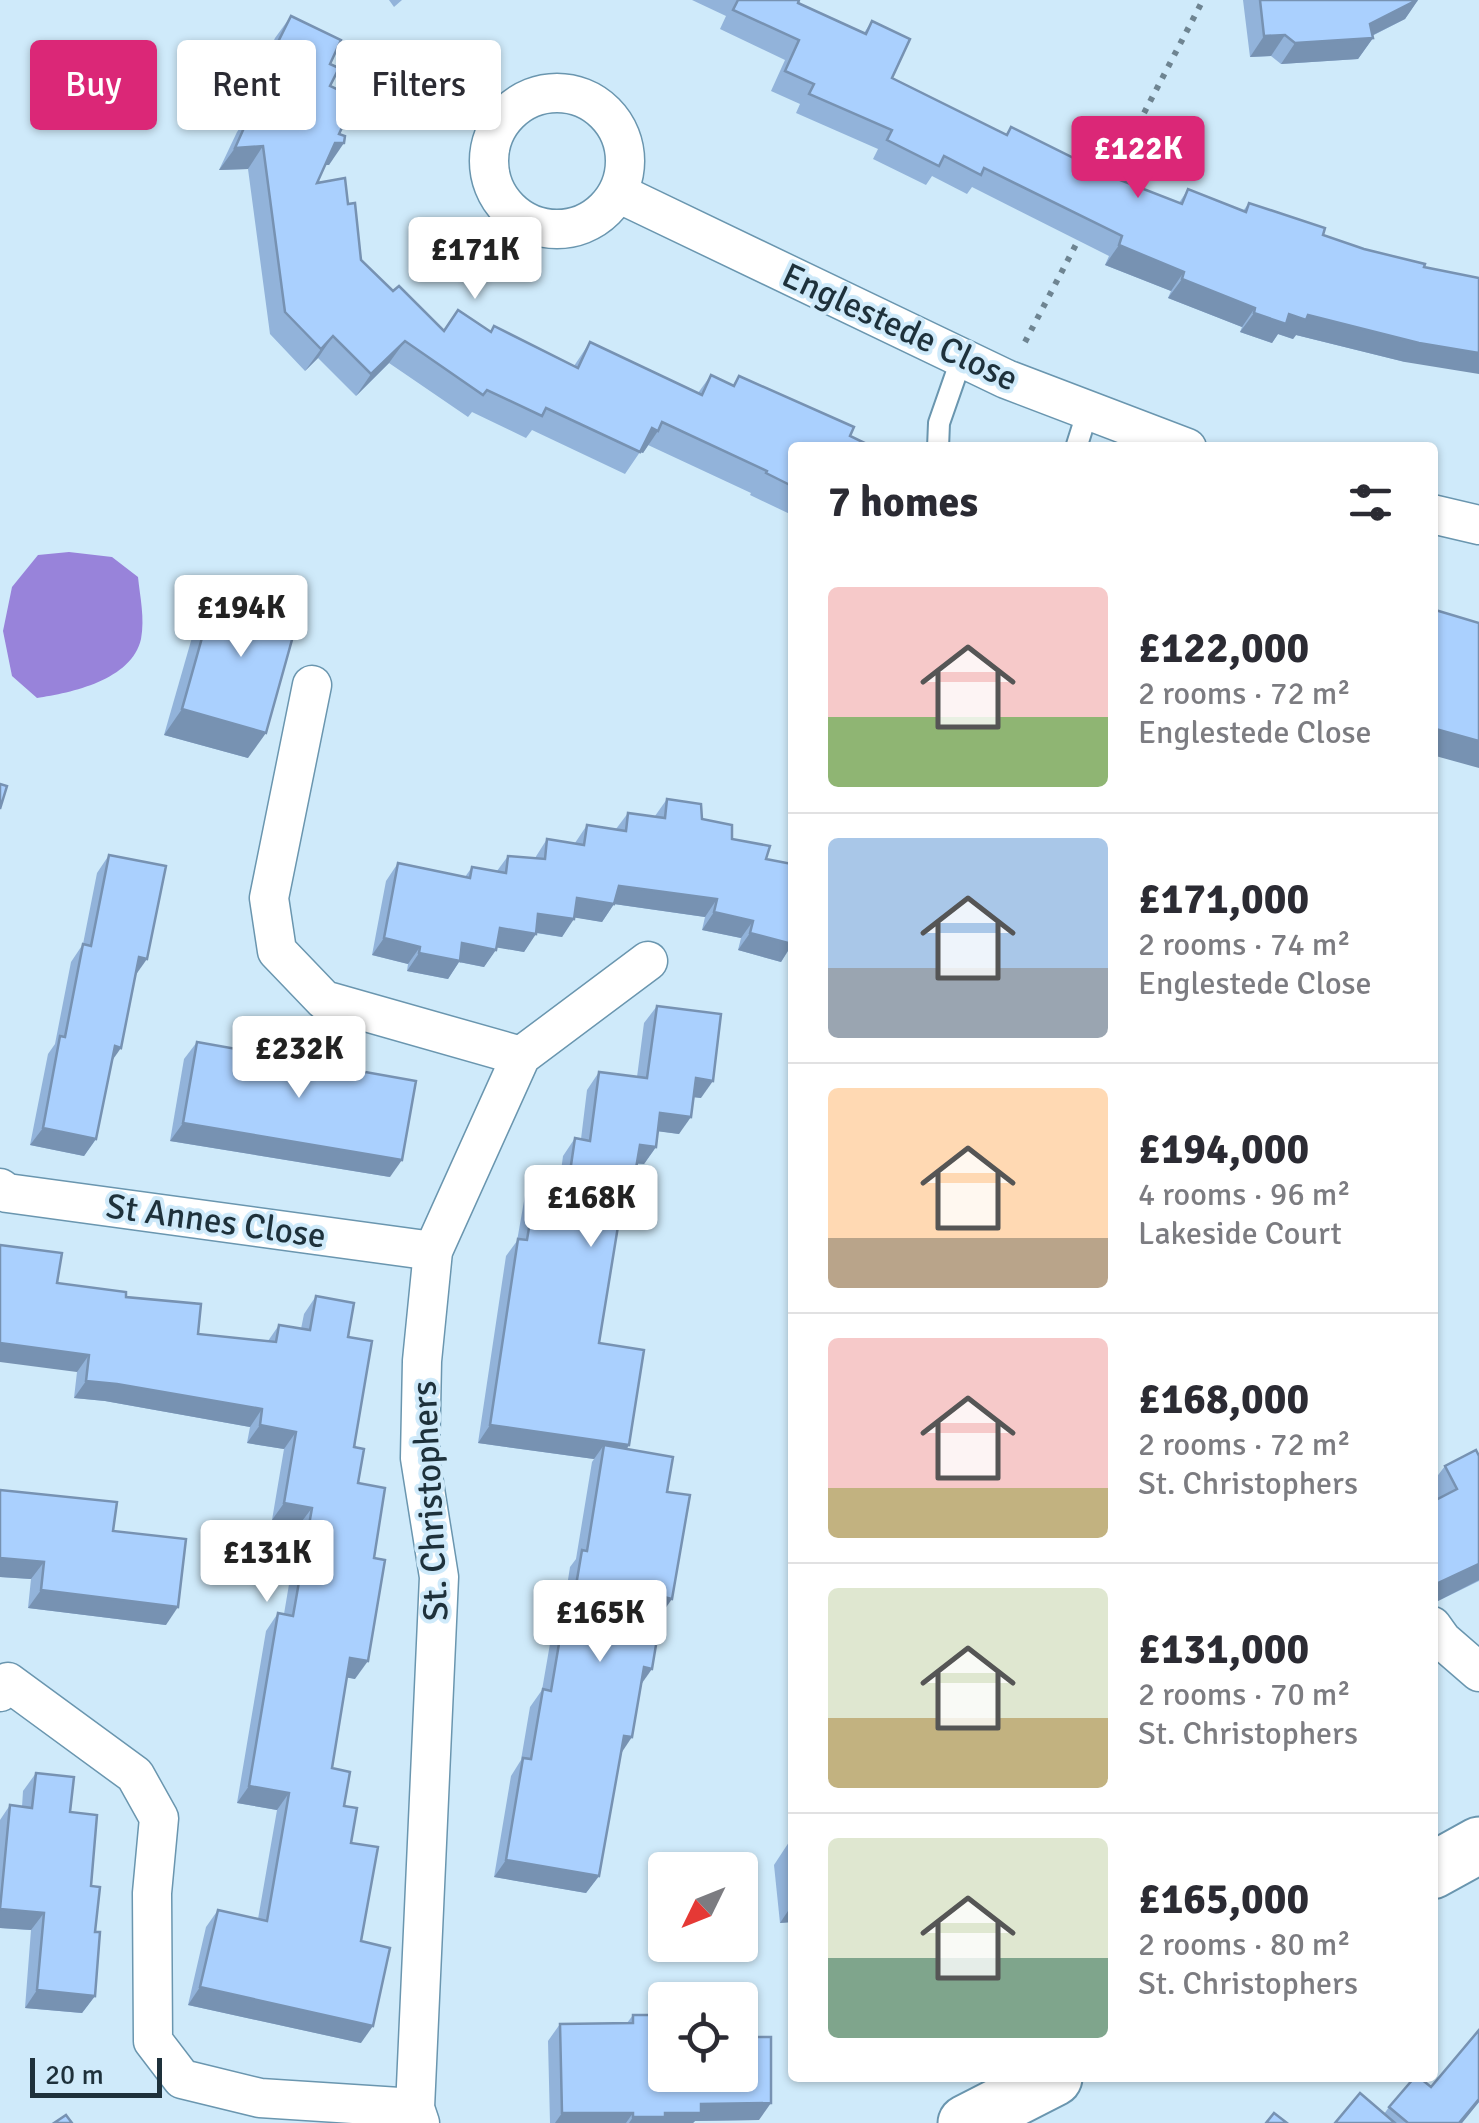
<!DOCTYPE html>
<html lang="en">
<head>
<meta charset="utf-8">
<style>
  :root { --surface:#fff; --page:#f7f7f7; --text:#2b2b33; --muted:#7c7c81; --line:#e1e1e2; --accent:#db2777 }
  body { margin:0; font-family:Signika,sans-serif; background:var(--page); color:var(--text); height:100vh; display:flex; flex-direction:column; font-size:38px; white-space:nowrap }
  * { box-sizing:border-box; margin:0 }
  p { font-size:32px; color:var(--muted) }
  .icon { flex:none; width:55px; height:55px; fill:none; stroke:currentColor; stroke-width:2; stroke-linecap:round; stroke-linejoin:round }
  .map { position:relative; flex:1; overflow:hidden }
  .panel { position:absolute; left:788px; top:442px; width:650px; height:1640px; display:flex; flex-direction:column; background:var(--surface); border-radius:10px; box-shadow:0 2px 8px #0004 }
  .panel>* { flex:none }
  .guide { position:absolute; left:30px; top:40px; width:608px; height:90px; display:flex; gap:20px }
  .needle { width:65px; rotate:227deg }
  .controls { position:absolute; left:648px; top:1852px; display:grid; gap:20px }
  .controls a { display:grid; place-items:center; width:110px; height:110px; border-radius:10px; background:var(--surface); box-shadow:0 2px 8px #0004; font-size:50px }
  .scale { position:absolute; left:30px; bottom:25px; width:132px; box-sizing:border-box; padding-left:10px; border:5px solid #1e313b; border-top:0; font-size:28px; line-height:35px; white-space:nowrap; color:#1e313b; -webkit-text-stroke:8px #cfeafa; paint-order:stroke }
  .price { position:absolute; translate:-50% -85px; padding:0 22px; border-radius:10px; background:#fff; color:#222; font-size:32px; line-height:65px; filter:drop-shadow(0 2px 5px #0008) }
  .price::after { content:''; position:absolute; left:50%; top:60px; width:30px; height:22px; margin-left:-15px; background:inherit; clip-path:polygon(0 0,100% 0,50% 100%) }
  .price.active { background:var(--accent); color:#fff }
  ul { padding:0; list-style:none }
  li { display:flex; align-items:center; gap:30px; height:250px; padding:0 40px }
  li+li { border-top:2px solid var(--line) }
  li span { display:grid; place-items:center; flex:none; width:280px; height:200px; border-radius:10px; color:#555 }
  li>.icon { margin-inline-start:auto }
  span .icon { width:120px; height:120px; fill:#fffc; stroke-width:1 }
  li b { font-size:42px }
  h2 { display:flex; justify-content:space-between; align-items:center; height:120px; padding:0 40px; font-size:42px }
  .tag { padding:0 35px; border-radius:10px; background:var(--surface); box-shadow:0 2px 8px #0004; font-size:35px; line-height:90px }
  .tag.active { background:var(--accent); color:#fff }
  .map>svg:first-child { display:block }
  .water { fill:#9883da }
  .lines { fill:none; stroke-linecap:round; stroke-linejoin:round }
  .service-casing { stroke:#6a96af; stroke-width:24 }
  .minor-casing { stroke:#6a96af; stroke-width:41 }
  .secondary-casing { stroke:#6a96af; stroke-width:59 }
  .path { stroke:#6e8491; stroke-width:6; stroke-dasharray:5 8; stroke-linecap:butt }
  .service { stroke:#fff; stroke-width:20 }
  .minor { stroke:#fff; stroke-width:38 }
  .secondary { stroke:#fff; stroke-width:55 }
  .wall { fill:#92b3da }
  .shaded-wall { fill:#7792b2 }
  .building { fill:#aad0fe; stroke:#7792b2; stroke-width:2.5 }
  .labels { text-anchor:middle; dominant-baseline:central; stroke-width:8; stroke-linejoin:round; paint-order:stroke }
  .street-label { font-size:35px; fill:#1e313b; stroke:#cfeafa }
</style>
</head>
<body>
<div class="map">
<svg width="1479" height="2123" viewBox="0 0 1479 2123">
  <rect width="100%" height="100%" fill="#cfeafa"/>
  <path class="water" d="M69,552L112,557L138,577C140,597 145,618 141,639C132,680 71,693 37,698L12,676L3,631L12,587L38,555Z"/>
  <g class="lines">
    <defs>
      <g id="service">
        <polyline points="938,448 939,423 962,357"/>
        <polyline points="1076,448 1088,410"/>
      </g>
      <g id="minor">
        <circle cx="557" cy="161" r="68"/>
        <polyline points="618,193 1006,379 1187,448"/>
        <polyline points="1432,514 1479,525"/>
        <polyline points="312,685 269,898 277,951 324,1000 521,1056"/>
        <polyline points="0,1188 7,1193 433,1251"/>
        <polyline points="1432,1626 1442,1640 1479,1672"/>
        <polyline points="0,1692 8,1682 135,1775 159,1818 152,1893 153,2041 182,2079 260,2098 415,2108"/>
        <polyline points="420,2123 415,2108 439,1577 420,1458 422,1361 433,1251 521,1056 648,961"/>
      </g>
      <g id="secondary">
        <polyline points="1432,1871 1479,1845"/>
        <polyline points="966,2123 1054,2078"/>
      </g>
    </defs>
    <use href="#service" class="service-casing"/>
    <use href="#minor" class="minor-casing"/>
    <use href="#secondary" class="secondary-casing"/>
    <g class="path">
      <polyline points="1108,182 1203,0"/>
      <polyline points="1025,342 1082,233"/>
    </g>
    <use href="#service" class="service"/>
    <use href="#minor" class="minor"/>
    <use href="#secondary" class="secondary"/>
  </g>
  <g class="wall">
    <polygon points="389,0 402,0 394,7"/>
    <polygon points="692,0 799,0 798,3 864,33 872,21 892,78 1005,135 1011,127 1110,176 1179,203 1188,189 1243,211 1249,203 1323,235 1405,362 1296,335 1293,339 1278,334 1272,343 1240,332 1242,327 1168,298 1171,291 1105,265 1109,256 972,187 967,194 932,176 926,185 873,159 878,149 796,113 800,104 771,91 785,60 720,29 726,16"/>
    <polygon points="1243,0 1418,0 1405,19 1372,36 1373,38 1358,59 1281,64 1271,56 1250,57"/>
    <polygon points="291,16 330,64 330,86 339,134 329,165 325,165 317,183 348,204 361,260 393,291 444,331 490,332 494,326 574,366 590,342 698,393 711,375 732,386 739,376 792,448 792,515 750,495 751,493 648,445 643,453 640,452 625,474 532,430 526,438 472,412 468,417 389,363 356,396 318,358 305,371 270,334 248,169 219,170 237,132 252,110 256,111 273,74 261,68 275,38"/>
    <polygon points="216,588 248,758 164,735 199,613"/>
    <polygon points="667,799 766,859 792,864 792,945 781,962 738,950 741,938 702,930 705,917 614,904 602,922 574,917 562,937 536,933 524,952 497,947 484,967 459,962 448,979 407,971 408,964 372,955 386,881 398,863 465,877 472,867 497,871 508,856 535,858 547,839 575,843 587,825 616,829 628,813 655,816"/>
    <polygon points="109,855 136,975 112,1062 96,1139 84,1156 30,1145 48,1054 55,1044 71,962 83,944 97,873"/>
    <polygon points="657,1006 701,1098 693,1097 679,1134 658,1131 656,1147 644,1164 637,1164 628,1215 617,1230 599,1343 629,1445 627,1449 667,1492 661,1614 621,1753 599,1876 586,1893 494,1877 511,1776 521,1760 530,1707 542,1690 551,1638 561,1624 570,1567 576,1559 592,1462 594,1459 478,1443 506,1256 517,1241 527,1184 539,1167 561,1171 563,1156 575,1138 581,1139 587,1090 599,1072 637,1077 644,1023"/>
    <polygon points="197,1042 390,1177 170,1141 184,1059"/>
    <polygon points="57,1283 126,1297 198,1334 268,1341 279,1325 301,1329 304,1314 316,1296 348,1337 358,1483 355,1679 347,1677 332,1768 344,1806 351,1843 361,1941 361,2043 188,2005 206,1927 218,1910 258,1919 277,1810 237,1803 266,1631 278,1613 284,1614 299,1525 272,1520 284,1449 247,1443 250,1427 105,1401 74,1398 77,1372"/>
    <polygon points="1479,1456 1479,1581 1432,1604 1432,1502 1434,1501 1432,1483 1445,1466"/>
    <polygon points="113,1531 166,1625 28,1608 31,1579 0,1577"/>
    <polygon points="36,1773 70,1812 91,1886 95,1932 95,1996 82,2013 25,2008 31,1930 0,1928 0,1820 10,1805 22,1807 23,1791"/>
    <polygon points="791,1839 792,1922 780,1923 774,1865"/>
    <polygon points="633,2015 665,2075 759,2120 695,2121 693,2123 550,2123 548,2041 560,2024 627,2023"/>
    <polygon points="1479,2030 1479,2102 1462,2123 1335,2123 1384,2114 1389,2107 1431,2087"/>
  </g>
  <g class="shaded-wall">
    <polygon points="1418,0 1405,19 1367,38 1373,38 1358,59 1281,64 1295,43 1370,24"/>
    <polygon points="1285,35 1271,56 1250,57 1264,36"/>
    <polygon points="335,143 344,143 329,165 319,165"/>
    <polygon points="263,146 248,169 219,170 235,148"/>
    <polygon points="1119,245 1184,272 1171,291 1105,265"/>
    <polygon points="1182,279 1255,308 1242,327 1168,298"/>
    <polygon points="1254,313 1308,315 1479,353 1479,374 1405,362 1296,335 1293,339 1278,334 1272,343 1240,332"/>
    <polygon points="333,336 318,358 305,371 321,349"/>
    <polygon points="405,341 389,363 356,396 371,374"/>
    <polygon points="652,428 658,431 643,453 636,450"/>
    <polygon points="182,709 266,733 248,758 164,735"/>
    <polygon points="1432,728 1479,741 1479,768 1432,755"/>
    <polygon points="619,886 717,899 705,917 607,903"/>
    <polygon points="577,898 614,904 602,922 565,916"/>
    <polygon points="714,912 753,921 741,938 702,930"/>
    <polygon points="538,914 574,919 562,937 526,931"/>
    <polygon points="500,928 536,934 524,952 488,946"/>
    <polygon points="750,933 792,944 781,962 738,950"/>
    <polygon points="384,938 420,947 408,964 372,955"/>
    <polygon points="462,943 496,950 484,967 459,962 448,979 407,971 419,953"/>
    <polygon points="139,957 147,959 135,976"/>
    <polygon points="115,1046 121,1048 109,1065"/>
    <polygon points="696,1078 713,1081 701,1098 684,1096"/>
    <polygon points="660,1113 691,1117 679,1134 648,1130"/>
    <polygon points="183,1123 402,1160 390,1177 170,1141"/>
    <polygon points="43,1128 96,1139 84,1156 30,1145"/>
    <polygon points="640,1145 656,1147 644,1164 628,1162"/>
    <polygon points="620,1214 628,1215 616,1232"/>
    <polygon points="0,1343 89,1355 77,1372 0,1362"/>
    <polygon points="86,1381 117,1384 262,1409 250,1427 105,1401 74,1398"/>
    <polygon points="260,1425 296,1432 284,1449 247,1443"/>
    <polygon points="490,1425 629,1445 617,1463 604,1445 594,1459 478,1443"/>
    <polygon points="284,1503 312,1508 299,1525 272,1520"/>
    <polygon points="0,1558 44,1562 31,1579 0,1577"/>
    <polygon points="1479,1564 1479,1580 1432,1604 1432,1586"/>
    <polygon points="41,1590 178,1607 166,1625 28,1608"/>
    <polygon points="664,1597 672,1599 660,1616"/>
    <polygon points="350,1658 368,1661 355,1679 338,1676"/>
    <polygon points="644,1667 652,1669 640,1686"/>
    <polygon points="624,1736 632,1737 620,1755"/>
    <polygon points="249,1786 289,1793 277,1810 237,1803"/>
    <polygon points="506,1860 599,1876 586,1893 494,1877"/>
    <polygon points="792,1905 792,1922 780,1923"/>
    <polygon points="0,1909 44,1913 31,1930 0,1928"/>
    <polygon points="200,1987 373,2026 361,2043 188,2005"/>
    <polygon points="37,1990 95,1996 82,2013 25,2008"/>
    <polygon points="1479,2099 1479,2102 1462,2123 1459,2123"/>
    <polygon points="771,2103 759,2120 695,2121 693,2123 629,2123 633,2117 665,2113 701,2104"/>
    <polygon points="562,2113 633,2113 626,2123 555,2123"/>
  </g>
  <g class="building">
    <polygon points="738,0 799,0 798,3 866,34 872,21 910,39 892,78 1007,135 1011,127 1110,176 1182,204 1188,189 1246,212 1249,203 1325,228 1323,235 1364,249 1425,264 1424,267 1479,278 1479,353 1419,343 1308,315 1306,320 1289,314 1286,324 1254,313 1255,308 1182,279 1184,272 1119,245 1122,236 984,168 981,175 944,156 939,166 887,140 892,130 809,94 814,84 785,71 799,40 733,10"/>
    <polygon points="1260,0 1417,0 1370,24 1373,38 1295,43 1285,35 1264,36"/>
    <polygon points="291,16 341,40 330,64 339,68 330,86 356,98 339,134 345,136 344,143 335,143 317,183 345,178 348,204 355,203 361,260 393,291 399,286 444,331 458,310 491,332 494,326 578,368 590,342 702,395 711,375 734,386 739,376 854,427 850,436 875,448 792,448 792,486 766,473 767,471 662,422 658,431 652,428 640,452 546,408 542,416 487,390 483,395 405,341 371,374 333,336 321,349 285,312 263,146 235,148 252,110 260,112 289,52 276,46"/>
    <polygon points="216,588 300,611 266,733 182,709"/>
    <polygon points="1432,609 1479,623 1479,741 1432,728"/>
    <polygon points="0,784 7,786 0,809"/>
    <polygon points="667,799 701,804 702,819 732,825 732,839 770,846 766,859 792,864 792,944 750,933 753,921 714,912 717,899 619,886 614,904 577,898 574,919 538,914 536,934 500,928 496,950 462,943 460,961 419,953 420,947 384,938 398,863 470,878 472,867 506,873 508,856 545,859 547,839 584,845 587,825 626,831 628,813 665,818"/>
    <polygon points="109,855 166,866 147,959 139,957 121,1048 115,1046 96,1139 43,1128 60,1036 65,1037 83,944 91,946"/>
    <polygon points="657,1006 721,1014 713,1081 696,1078 691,1117 660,1113 656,1147 640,1145 628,1215 620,1214 599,1343 644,1350 629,1445 490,1425 518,1239 527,1240 539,1167 570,1172 575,1138 590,1141 599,1072 647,1078"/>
    <polygon points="197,1042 416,1081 402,1160 183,1123"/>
    <polygon points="0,1245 62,1253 57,1283 126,1292 126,1297 201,1304 198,1334 276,1342 279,1325 310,1330 316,1296 354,1303 348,1337 372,1341 354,1447 364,1449 358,1483 385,1488 374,1558 385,1560 368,1661 350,1658 332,1768 350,1772 344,1806 357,1808 351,1843 378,1847 361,1941 390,1948 373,2026 200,1987 218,1910 267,1921 289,1793 249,1786 278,1613 293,1616 312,1508 284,1503 296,1432 260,1425 262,1409 117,1384 86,1381 89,1355 0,1343"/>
    <polygon points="604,1445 673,1457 667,1492 690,1495 672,1599 664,1597 652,1669 644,1667 632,1737 624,1736 599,1876 506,1860 523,1758 531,1759 543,1689 551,1691 563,1620 570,1621 582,1550 587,1551"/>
    <polygon points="1476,1450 1479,1456 1479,1564 1432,1586 1432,1534 1436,1533 1432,1525 1432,1502 1457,1489 1445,1466"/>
    <polygon points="0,1490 117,1502 113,1531 186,1539 178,1607 41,1590 44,1562 0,1558"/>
    <polygon points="36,1773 74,1777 70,1812 97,1815 91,1886 100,1887 95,1932 100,1932 95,1996 37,1990 44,1913 0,1909 10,1805 32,1808"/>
    <polygon points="633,2015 665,2015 665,2075 740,2075 740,2037 771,2037 771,2103 701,2104 701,2113 665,2113 665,2117 633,2117 633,2113 562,2113 560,2024 633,2023"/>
    <polygon points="1479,2030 1479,2099 1459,2123 1408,2123 1389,2107 1414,2078 1420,2078 1431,2087"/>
    <polygon points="1360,2093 1395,2123 1335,2123"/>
    <polygon points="1274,2113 1287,2123 1266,2123"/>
    <polygon points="66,2115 72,2123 54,2123"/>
  </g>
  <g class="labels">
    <g class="street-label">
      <text transform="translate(900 327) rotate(25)">Englestede Close</text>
      <text transform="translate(216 1221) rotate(8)">St Annes Close</text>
      <text transform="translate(430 1501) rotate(-93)">St. Christophers</text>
    </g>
  </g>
</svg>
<div class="controls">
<a><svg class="needle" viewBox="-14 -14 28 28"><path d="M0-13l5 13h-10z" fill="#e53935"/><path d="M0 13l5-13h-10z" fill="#7c7c81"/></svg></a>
<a><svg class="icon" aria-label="locate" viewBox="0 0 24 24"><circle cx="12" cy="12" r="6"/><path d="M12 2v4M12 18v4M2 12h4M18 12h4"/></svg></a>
</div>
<div class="scale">20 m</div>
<b class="price active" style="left:1138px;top:201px">£122K</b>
<b class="price" style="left:475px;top:302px">£171K</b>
<b class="price" style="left:241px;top:660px">£194K</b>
<b class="price" style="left:299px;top:1101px">£232K</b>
<b class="price" style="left:591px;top:1250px">£168K</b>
<b class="price" style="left:267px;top:1605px">£131K</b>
<b class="price" style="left:600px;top:1665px">£165K</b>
<div class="guide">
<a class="tag active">Buy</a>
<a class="tag">Rent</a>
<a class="tag">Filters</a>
</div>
<section class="panel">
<h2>7 homes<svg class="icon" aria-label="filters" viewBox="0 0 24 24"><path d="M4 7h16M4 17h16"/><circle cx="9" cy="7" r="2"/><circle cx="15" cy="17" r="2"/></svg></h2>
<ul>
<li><span style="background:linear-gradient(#f6c9c9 65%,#8fb573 0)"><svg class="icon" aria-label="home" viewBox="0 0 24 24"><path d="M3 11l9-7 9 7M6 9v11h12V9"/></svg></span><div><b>£122,000</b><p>2 rooms · 72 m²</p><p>Englestede Close</p></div></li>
<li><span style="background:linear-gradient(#a9c7e8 65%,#9aa5b1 0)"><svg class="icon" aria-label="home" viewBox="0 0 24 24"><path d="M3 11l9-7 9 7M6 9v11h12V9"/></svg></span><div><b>£171,000</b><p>2 rooms · 74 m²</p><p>Englestede Close</p></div></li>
<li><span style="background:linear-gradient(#ffd9b3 75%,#b9a48a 0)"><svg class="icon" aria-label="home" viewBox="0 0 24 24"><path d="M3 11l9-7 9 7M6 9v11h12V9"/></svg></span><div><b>£194,000</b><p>4 rooms · 96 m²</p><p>Lakeside Court</p></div></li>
<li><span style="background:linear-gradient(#f6c9c9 75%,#c2b280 0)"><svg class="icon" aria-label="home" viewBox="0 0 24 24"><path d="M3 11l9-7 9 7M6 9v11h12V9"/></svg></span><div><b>£168,000</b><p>2 rooms · 72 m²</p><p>St. Christophers</p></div></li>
<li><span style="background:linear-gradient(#dfe7d0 65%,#c2b280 0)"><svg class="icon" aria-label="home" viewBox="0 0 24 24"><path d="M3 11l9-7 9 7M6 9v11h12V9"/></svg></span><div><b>£131,000</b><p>2 rooms · 70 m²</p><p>St. Christophers</p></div></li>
<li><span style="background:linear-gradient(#dfe7d0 60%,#7fa58c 0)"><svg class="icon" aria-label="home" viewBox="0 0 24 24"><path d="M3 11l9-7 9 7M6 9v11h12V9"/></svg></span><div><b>£165,000</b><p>2 rooms · 80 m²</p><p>St. Christophers</p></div></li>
</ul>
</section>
</div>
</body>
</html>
